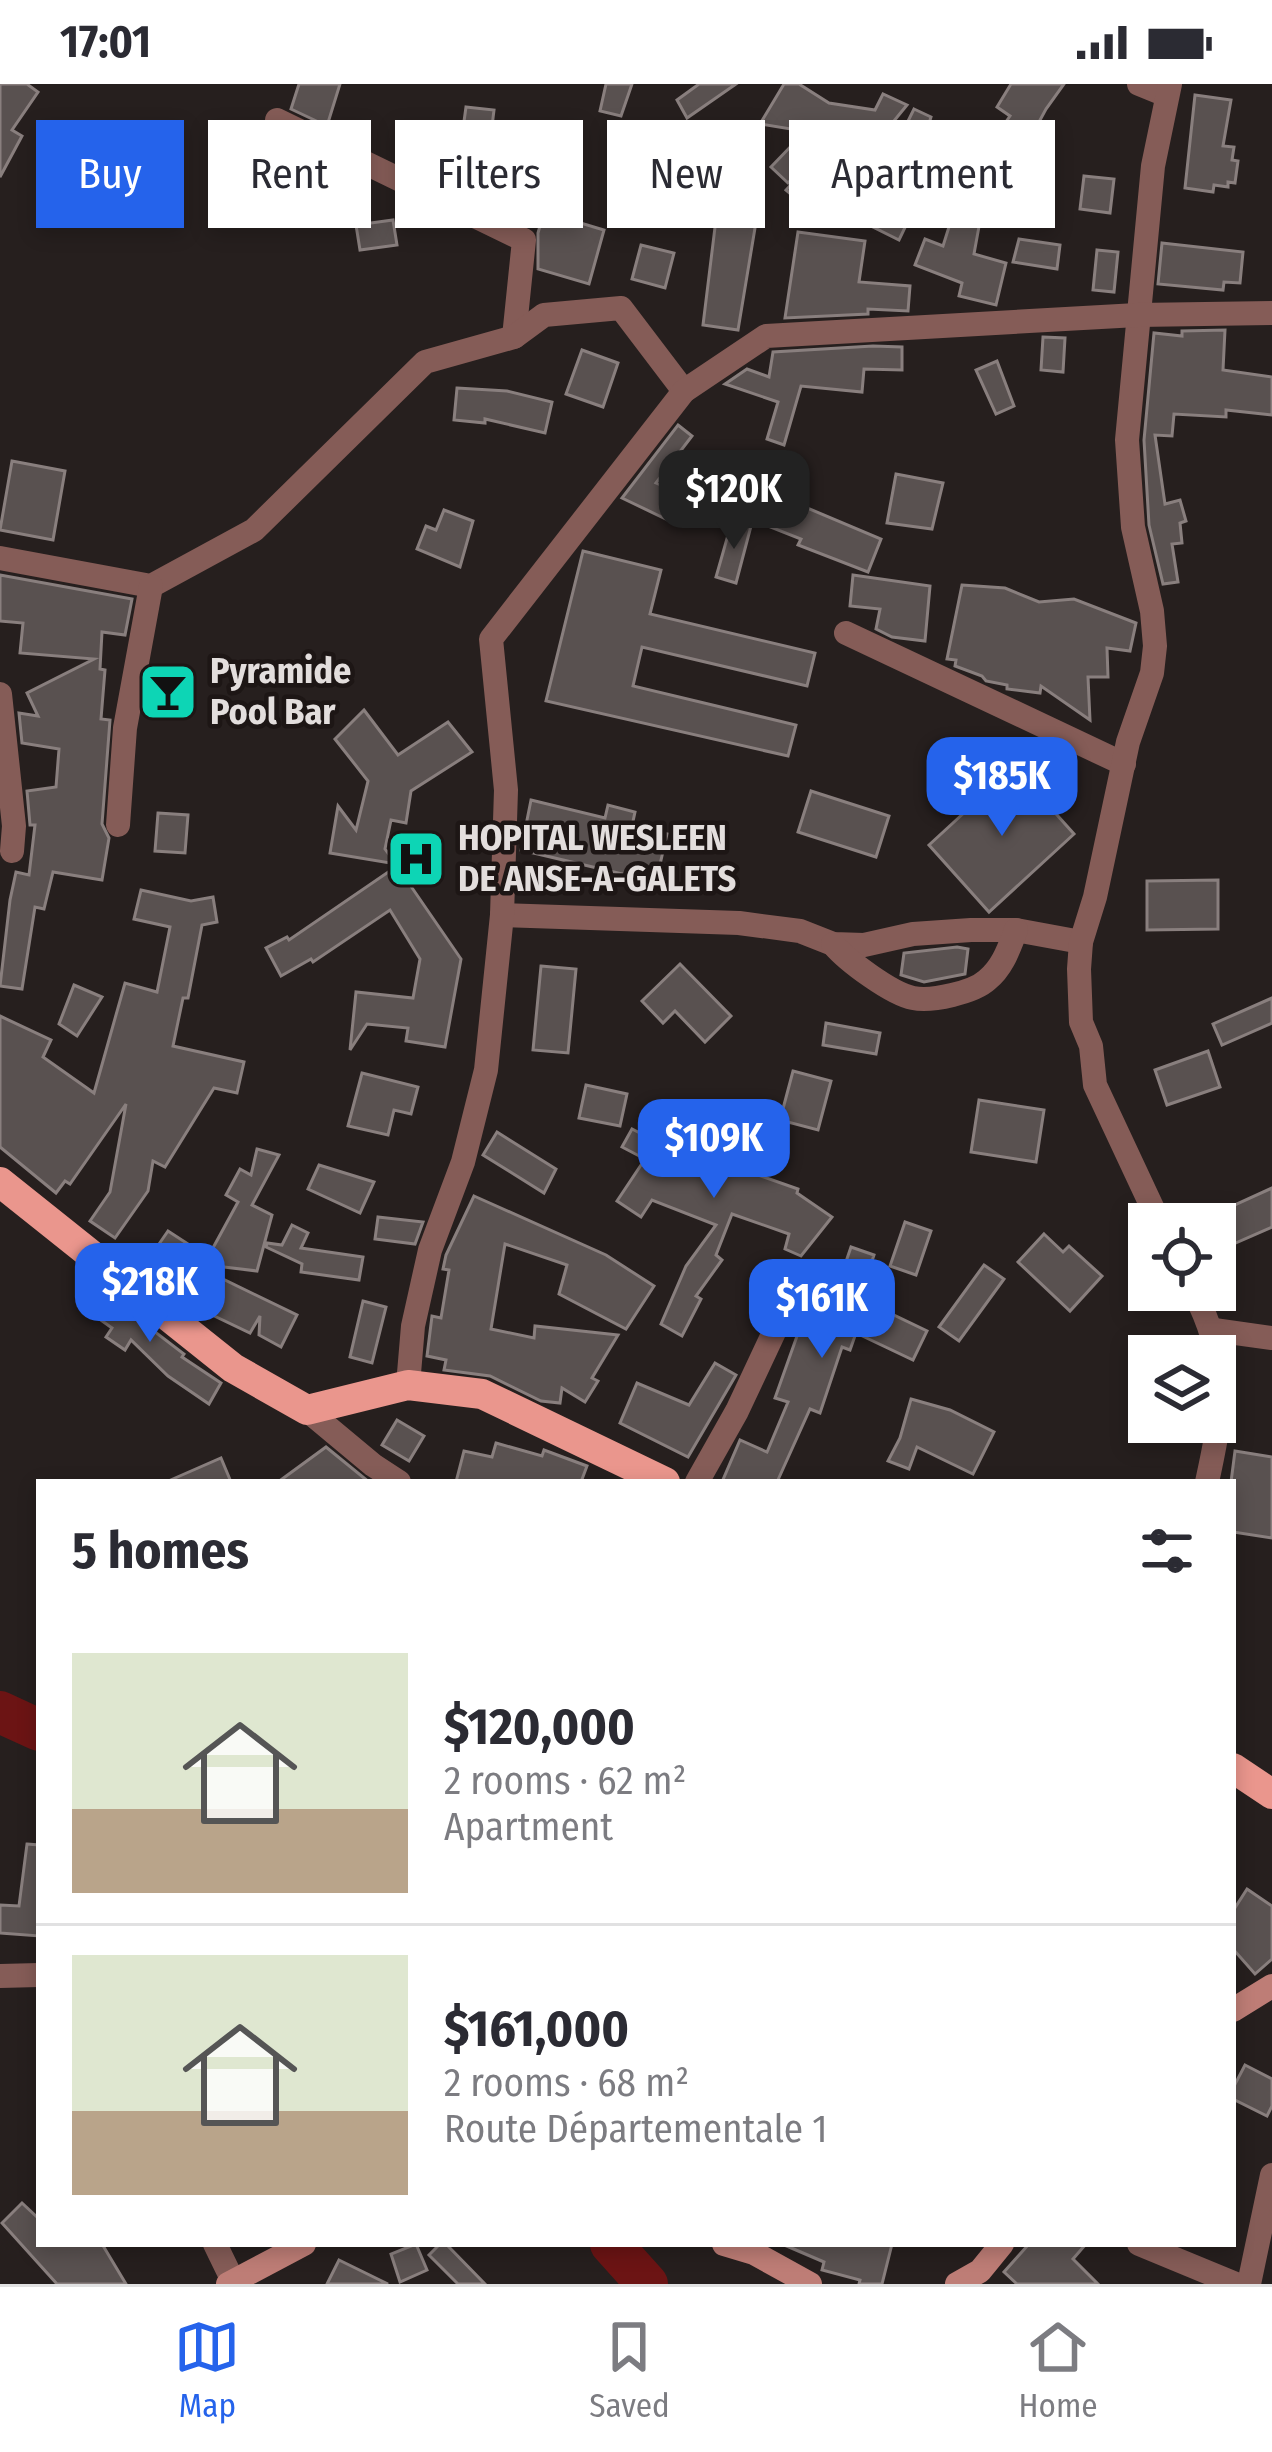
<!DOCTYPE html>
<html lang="en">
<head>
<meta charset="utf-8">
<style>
  :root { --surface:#fff; --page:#f7f7f7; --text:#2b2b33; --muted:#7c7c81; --line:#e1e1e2; --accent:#2563eb }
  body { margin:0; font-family:"Fira Sans Condensed",sans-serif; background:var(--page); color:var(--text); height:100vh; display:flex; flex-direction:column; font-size:45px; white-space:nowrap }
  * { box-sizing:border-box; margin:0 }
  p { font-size:39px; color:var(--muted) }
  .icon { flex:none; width:66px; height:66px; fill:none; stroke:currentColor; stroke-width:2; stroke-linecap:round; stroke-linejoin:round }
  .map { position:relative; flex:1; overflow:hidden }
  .side { position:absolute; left:36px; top:1395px; width:1200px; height:768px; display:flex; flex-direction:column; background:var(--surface); border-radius:0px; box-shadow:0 6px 18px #0003 }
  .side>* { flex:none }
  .banner { position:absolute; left:36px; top:36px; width:1200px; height:108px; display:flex; gap:24px }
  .buttons { position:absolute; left:1128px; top:1119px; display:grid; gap:24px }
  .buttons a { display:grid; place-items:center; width:108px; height:108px; border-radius:0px; background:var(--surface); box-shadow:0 6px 18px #0003; font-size:60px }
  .price { position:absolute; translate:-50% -102px; padding:0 27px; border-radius:24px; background:var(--accent); color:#fff; font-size:39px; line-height:78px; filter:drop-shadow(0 3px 6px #0008) }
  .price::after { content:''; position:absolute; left:50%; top:72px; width:36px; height:27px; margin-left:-18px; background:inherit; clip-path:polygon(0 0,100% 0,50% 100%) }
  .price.current { background:#222; color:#fff }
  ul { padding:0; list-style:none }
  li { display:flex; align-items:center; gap:36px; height:300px; padding:0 36px }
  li+li { border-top:3px solid var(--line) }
  li span { display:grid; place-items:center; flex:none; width:336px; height:240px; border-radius:0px; color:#555 }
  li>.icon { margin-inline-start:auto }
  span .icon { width:144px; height:144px; fill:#fffc; stroke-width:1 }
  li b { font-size:51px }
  h2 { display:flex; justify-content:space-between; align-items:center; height:144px; padding:0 36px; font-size:51px }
  .pill { padding:0 42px; border-radius:0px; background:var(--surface); box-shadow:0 6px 18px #0003; font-size:42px; line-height:108px }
  .pill.current { background:var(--accent); color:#fff }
  .status { display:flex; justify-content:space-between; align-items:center; height:84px; padding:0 60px; background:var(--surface); direction:ltr }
  .status svg { height:33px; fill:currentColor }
  .dock { display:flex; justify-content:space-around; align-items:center; height:168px; border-top:3px solid var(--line); background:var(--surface); font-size:33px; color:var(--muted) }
  .dock a { display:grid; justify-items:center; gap:6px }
  .dock .current { color:var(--accent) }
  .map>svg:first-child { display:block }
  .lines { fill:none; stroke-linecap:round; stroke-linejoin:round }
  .river { stroke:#6c1414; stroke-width:42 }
  .building { fill:#595150; stroke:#897f7e; stroke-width:3 }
  .street { stroke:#855c57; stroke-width:24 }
  .secondary { stroke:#be7d76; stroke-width:24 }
  .primary { stroke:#ea968d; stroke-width:30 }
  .labels { text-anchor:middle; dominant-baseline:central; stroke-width:9; stroke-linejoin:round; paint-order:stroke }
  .poi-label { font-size:36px; font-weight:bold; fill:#e3dedd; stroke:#1d1615; text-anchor:start }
</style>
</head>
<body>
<div class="status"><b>17:01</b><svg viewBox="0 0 49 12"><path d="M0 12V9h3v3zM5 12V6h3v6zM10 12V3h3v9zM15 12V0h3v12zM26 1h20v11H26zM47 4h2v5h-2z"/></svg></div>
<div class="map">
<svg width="1272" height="2200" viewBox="0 0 1272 2200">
  <rect width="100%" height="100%" fill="#261f1e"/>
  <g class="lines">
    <g class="river">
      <polyline points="0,1628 39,1646"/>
      <polyline points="611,2160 647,2200"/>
    </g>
  </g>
  <g class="building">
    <polygon points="0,0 27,0 38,8 12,46 22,52 0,93"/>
    <polygon points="299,0 340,0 327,42 291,25"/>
    <polygon points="606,0 632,0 621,32 600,27"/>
    <polygon points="699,0 736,0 687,34 677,16"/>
    <polygon points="784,0 799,0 829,19 875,26 883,10 907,21 876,59 760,40"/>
    <polygon points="1011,0 1064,0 1046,25 1033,49 1036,51 1000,99 969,74 975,55 987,65 990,61 1014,73 994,55 1010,32 997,23"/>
    <polygon points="1195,11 1231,16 1223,62 1234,63 1232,76 1238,77 1235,99 1228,98 1228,103 1214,101 1213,108 1185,104"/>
    <polygon points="466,23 494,26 488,75 522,84 511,122 472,112 450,102 452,94 411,79 426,38 462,52"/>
    <polygon points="914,25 931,33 917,78 934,94 923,106 899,156 859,136"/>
    <polygon points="794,59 811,75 788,99 771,83"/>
    <polygon points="647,88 677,102 668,122 638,109"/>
    <polygon points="799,92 831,118 818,133 786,106"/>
    <polygon points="1084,92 1114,95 1110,129 1080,125"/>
    <polygon points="717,127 757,132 738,246 703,241"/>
    <polygon points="954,127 980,137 974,170 1006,179 996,221 959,212 962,199 915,181 925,155 943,162"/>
    <polygon points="544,128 604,146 589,200 538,185 538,149"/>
    <polygon points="393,136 397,161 360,166 356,141"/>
    <polygon points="798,148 865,157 859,198 910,202 908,227 868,225 868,230 785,234"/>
    <polygon points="1019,155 1060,161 1057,185 1013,178"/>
    <polygon points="1162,159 1243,168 1240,199 1224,198 1223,206 1158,200"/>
    <polygon points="641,161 674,169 665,204 632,195"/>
    <polygon points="1097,166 1118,168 1114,208 1093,206"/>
    <polygon points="1225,246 1223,286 1272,293 1272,331 1226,326 1226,333 1174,330 1172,352 1155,351 1165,420 1180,416 1186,437 1180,439 1182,459 1172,460 1178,498 1163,500 1149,441 1144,356 1154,249 1182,252 1182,247"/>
    <polygon points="1043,253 1065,254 1063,288 1041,286"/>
    <polygon points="873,262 902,263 902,286 864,285 862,308 801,302 784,361 767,355 778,318 725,300 747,285 769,293 773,268"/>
    <polygon points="582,266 618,279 603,323 566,310"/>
    <polygon points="997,277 1014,322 996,330 976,286"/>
    <polygon points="457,304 507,307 552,318 545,349 485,335 485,339 454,336"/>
    <polygon points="678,341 692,352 656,399 685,412 672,438 622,414"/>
    <polygon points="12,377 65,387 53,456 0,446"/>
    <polygon points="896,390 943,399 932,445 887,439"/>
    <polygon points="755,402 881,455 868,488 798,461 801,455 743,432"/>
    <polygon points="444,426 473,437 460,483 417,465 426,442 436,446"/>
    <polygon points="732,437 751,442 736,499 716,493"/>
    <polygon points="583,467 661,486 650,530 815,569 807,602 642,563 633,602 796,641 788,672 546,617"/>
    <polygon points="0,491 132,515 125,551 102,548 100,585 105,586 101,635 110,636 102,740 109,754 102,796 53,788 44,825 35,823 22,905 0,902 10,816 16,788 29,791 35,741 30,741 27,707 56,703 59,665 22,659 19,629 38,632 27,609 94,575 20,569 23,539 0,537"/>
    <polygon points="853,491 930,502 925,557 892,553 876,545 880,525 850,522"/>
    <polygon points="962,501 1005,504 1039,518 1074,515 1136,539 1130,567 1107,564 1108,593 1088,593 1090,636 1041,602 1040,609 1007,605 1007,601 986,597 982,592 955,582 956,576 947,575"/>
    <polygon points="364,626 398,671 448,638 472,668 411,707 406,739 391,736 385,765 396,780 330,769 338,722 356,746 368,697 335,655"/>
    <polygon points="1014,683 1074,750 989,828 929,761"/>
    <polygon points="811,707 889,732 876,773 798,748"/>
    <polygon points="531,716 605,734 608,721 635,728 632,742 667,750 656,798 521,766"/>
    <polygon points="158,729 188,731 185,769 155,767"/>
    <polygon points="397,782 461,875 445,963 406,957 408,944 367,940 350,966 356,908 413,914 420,875 390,826 313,878 311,875 281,892 266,864 287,853 289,856"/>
    <polygon points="1218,796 1218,845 1147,846 1147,797"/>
    <polygon points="141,806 191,817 213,813 217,838 202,841 188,914 183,914 173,962 244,978 237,1009 214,1004 165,1083 153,1077 148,1107 115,1154 90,1137 110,1108 126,1020 70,1100 65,1097 56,1109 0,1063 0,932 51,956 43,973 94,1009 125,899 157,908 170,843 134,835"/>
    <polygon points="957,863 968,865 965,890 924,898 901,891 904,869"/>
    <polygon points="680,880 731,932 705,958 675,927 663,939 642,917"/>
    <polygon points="541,882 576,885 568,969 533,966"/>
    <polygon points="74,901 102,913 77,952 59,940"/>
    <polygon points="1272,914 1272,939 1222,961 1213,940"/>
    <polygon points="826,939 880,949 876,970 823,961"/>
    <polygon points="1208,967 1220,1003 1167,1021 1155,986"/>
    <polygon points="793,987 831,997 818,1046 780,1036"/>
    <polygon points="362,989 418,1003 411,1030 394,1026 388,1051 348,1042"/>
    <polygon points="586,1001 627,1010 620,1042 579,1034"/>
    <polygon points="979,1016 1044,1026 1036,1078 971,1068"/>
    <polygon points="681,1039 749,1048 744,1086 798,1105 797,1109 832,1133 801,1172 785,1165 789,1150 732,1130 716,1171 722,1176 696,1212 701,1215 682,1252 661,1240 686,1182 716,1141 652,1116 641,1133 617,1117 645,1075 622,1063 632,1045 677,1068"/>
    <polygon points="497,1048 556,1085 544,1109 483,1071"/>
    <polygon points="257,1065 279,1071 252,1121 272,1131 257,1187 190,1179 297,1231 281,1263 259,1251 260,1232 250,1249 206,1228 146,1179 168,1147 208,1173 238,1118 226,1111 240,1085 251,1091"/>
    <polygon points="319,1081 374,1098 360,1129 308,1105"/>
    <polygon points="1272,1104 1272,1143 1215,1168 1215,1130"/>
    <polygon points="474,1112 606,1171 654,1202 626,1245 559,1210 567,1181 505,1160 491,1245 534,1254 535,1242 618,1251 592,1294 598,1297 585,1318 562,1304 560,1319 541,1317 490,1292 444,1286 446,1276 427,1272 432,1232 441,1234 449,1186 443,1185 446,1171"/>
    <polygon points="378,1133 423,1138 415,1160 375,1155"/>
    <polygon points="905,1138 931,1147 916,1191 890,1182"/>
    <polygon points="292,1141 308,1149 301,1164 363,1173 359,1196 301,1188 302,1180 266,1163 267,1159 282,1161"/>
    <polygon points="1044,1150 1063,1168 1069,1162 1102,1192 1070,1227 1018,1178"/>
    <polygon points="851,1163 874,1171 861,1211 871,1215 869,1219 927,1247 913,1276 856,1249 850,1266 842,1263 820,1329 810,1325 777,1398 722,1398 740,1356 767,1368 788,1318 775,1314 802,1238 790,1233 804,1200 834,1213"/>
    <polygon points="984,1181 1004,1195 959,1257 939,1243"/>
    <polygon points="95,1202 184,1270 182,1273 221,1299 209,1320 168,1292 131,1256 125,1266 106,1253 112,1244 81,1222"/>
    <polygon points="363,1217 386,1223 372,1279 350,1273"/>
    <polygon points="715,1279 736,1291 688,1373 620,1339 637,1299 689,1321"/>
    <polygon points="911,1315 950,1326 994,1348 973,1390 917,1363 909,1385 888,1377 900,1354"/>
    <polygon points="397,1336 424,1352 409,1377 382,1361"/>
    <polygon points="496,1359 542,1372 544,1366 587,1382 581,1398 456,1398 464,1367 492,1373"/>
    <polygon points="326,1363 369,1398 278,1398"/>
    <polygon points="1235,1367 1272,1373 1272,1454 1233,1448 1231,1398"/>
    <polygon points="221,1374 231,1398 166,1398"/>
    <polygon points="27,1760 39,1761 39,1852 0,1849 0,1821 19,1822"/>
    <polygon points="1247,1805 1272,1822 1272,1875 1255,1890 1233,1865 1233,1827"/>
    <polygon points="1245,1981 1272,1995 1272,2022 1267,2032 1233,2015 1233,2004"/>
    <polygon points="22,2119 39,2135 39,2160 102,2160 126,2200 57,2200 2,2139"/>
    <polygon points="416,2160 427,2186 400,2198 391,2170"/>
    <polygon points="440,2160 446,2160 485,2200 458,2200 429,2171"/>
    <polygon points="782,2160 892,2160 882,2200 859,2200 860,2196 822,2186 824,2178"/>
    <polygon points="1029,2160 1086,2160 1073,2175 1098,2200 1017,2200 1004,2188"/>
    <polygon points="339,2176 388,2200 327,2200"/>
  </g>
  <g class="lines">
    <g class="street">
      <polyline points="1139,0 1166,11"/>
      <polyline points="277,36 524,156 514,253"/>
      <polyline points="0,474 151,502 254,446 425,278 514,253 544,231 621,224 684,307"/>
      <polyline points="846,549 1124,680"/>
      <polyline points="0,610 14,742 12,767"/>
      <polyline points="118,741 125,644 151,502"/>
      <polyline points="502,831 739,839 800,847 833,860 864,861 913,850 971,846 1016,846 1081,858"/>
      <path d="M833,860C847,877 892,910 913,914C932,918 974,908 987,896C1003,883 1009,864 1016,846"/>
      <polyline points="1160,1140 1095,1001 1091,962 1081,938 1079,885 1081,858 1095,813 1128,658 1152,589 1155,562 1152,527 1133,443 1127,356 1153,82 1170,0"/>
      <path d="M1193,1206C1230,1277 1224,1321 1207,1398"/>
      <polyline points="1214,1246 1272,1254"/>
      <polyline points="408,1301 413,1242 430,1166 463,1078 486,986 502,831 506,706 491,555 684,307 766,252 1137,231 1272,229"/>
      <polyline points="307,1326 373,1381 399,1398"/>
      <polyline points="697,1398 737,1327 776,1244"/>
      <polyline points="0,1892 39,1891"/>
      <polyline points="215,2160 233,2197"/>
      <polyline points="1139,2160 1236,2200"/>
      <polyline points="1249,2200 1272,2091"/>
    </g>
    <g class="secondary">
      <polyline points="1233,1926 1272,1902"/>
      <polyline points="724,2160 754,2169 810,2200"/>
      <polyline points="228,2200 304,2160"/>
      <polyline points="957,2200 980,2187 1002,2160"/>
    </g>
    <g class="primary">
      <polyline points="0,1098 233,1284 307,1326 408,1301 482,1310 665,1398"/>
      <polyline points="1233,1684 1272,1710"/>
    </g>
  </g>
  <defs>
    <symbol id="bar-square" viewBox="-11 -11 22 22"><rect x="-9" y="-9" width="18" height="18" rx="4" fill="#0dd5b5" stroke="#1d1615"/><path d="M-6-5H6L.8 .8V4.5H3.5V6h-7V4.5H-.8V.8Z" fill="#111"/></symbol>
    <symbol id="hospital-square" viewBox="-11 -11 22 22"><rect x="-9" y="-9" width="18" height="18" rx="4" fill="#0dd5b5" stroke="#1d1615"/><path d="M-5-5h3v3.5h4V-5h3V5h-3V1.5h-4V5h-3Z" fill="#111"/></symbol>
  </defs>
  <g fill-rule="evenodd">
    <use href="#bar-square" x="135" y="575" width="66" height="66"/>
    <use href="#hospital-square" x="383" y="742" width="66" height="66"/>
  </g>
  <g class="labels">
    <g class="poi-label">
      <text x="210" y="587">Pyramide<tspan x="210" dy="41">Pool Bar</tspan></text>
      <text x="458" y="754">HOPITAL WESLEEN<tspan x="458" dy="41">DE ANSE-A-GALETS</tspan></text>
    </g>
  </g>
</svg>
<div class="buttons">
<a><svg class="icon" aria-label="locate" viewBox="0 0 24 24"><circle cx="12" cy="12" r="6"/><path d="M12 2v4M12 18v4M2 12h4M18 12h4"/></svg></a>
<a><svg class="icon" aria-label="layers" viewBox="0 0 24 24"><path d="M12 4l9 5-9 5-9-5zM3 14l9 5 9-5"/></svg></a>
</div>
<b class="price current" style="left:734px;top:468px">$120K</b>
<b class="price" style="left:1002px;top:755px">$185K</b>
<b class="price" style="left:714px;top:1117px">$109K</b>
<b class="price" style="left:150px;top:1261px">$218K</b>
<b class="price" style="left:822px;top:1277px">$161K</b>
<div class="banner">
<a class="pill current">Buy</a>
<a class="pill">Rent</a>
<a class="pill">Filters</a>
<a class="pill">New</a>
<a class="pill">Apartment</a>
</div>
<section class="side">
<h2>5 homes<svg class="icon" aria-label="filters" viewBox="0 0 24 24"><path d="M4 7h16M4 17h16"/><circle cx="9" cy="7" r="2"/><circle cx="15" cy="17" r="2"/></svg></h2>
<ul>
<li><span style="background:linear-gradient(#dfe7d0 65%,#b9a48a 0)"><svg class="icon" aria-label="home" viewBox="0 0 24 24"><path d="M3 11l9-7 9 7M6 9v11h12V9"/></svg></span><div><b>$120,000</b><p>2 rooms · 62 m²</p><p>Apartment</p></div></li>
<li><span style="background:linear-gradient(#dfe7d0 65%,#b9a48a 0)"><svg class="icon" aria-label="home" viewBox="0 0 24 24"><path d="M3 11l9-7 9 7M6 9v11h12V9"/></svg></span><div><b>$161,000</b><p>2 rooms · 68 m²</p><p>Route Départementale 1</p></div></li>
</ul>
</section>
</div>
<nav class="dock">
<a class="current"><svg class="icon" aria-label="map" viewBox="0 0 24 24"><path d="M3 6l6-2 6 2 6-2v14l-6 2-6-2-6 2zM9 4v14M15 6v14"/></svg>Map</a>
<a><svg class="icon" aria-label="saved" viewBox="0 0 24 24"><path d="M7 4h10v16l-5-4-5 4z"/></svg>Saved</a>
<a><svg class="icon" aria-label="home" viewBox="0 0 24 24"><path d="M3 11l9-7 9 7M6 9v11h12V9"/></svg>Home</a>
</nav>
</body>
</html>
